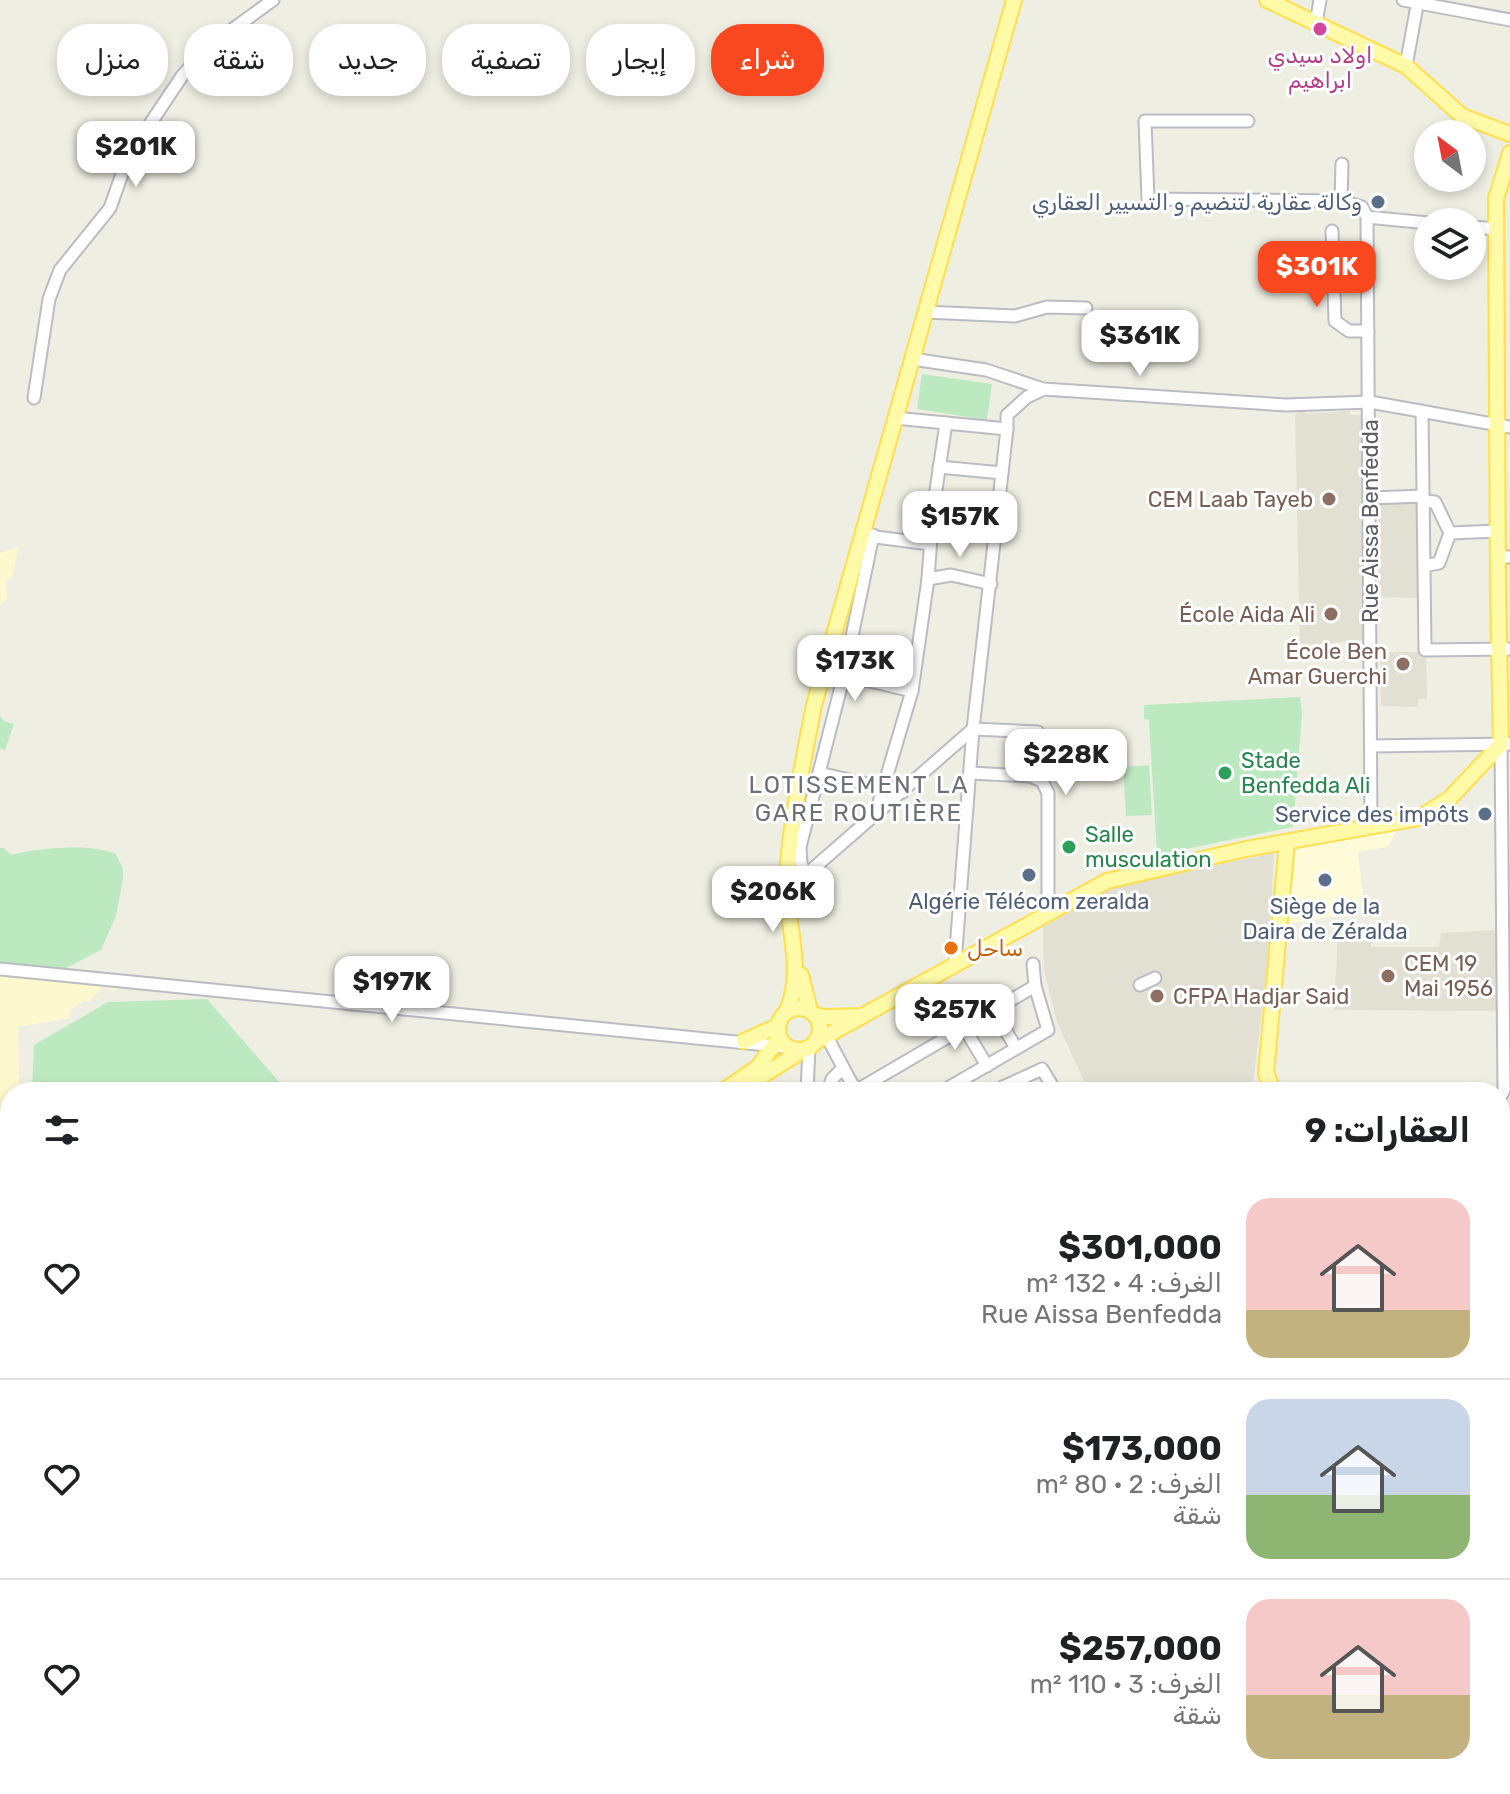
<!DOCTYPE html>
<html lang="ar">
<head>
<meta charset="utf-8">
<style>
  :root { --surface:#fff; --page:#f2f2f2; --text:#202124; --muted:#757577; --line:#e0e0e0; --accent:#f9471f }
  body { margin:0; font-family:Rubik,"Noto Sans Arabic",sans-serif; background:var(--page); color:var(--text); direction:rtl; height:100vh; display:flex; flex-direction:column; font-size:30px; white-space:nowrap }
  * { box-sizing:border-box; margin:0 }
  p { font-size:26px; color:var(--muted) }
  .icon { flex:none; width:44px; height:44px; fill:none; stroke:currentColor; stroke-width:2; stroke-linecap:round; stroke-linejoin:round }
  .map { position:relative; flex:1; overflow:hidden; direction:ltr }
  .sheet { position:absolute; left:0px; top:1082px; width:1510px; height:712px; display:flex; flex-direction:column; background:var(--surface); border-radius:32px 32px 0 0; box-shadow:0 4px 12px #0003; direction:rtl }
  .sheet>* { flex:none }
  .banner { position:absolute; left:24px; top:24px; width:800px; height:72px; direction:rtl; display:flex; gap:16px }
  .needle { width:52px; rotate:328deg }
  .buttons { position:absolute; left:1414px; top:120px; display:grid; gap:16px }
  .buttons a { display:grid; place-items:center; width:72px; height:72px; border-radius:50%; background:var(--surface); box-shadow:0 4px 12px #0003; font-size:40px }
  .price { position:absolute; translate:-50% -68px; padding:0 18px; border-radius:16px; background:#fff; color:#222; font-size:26px; line-height:52px; filter:drop-shadow(0 2px 4px #0008) }
  .price::after { content:''; position:absolute; left:50%; top:48px; width:24px; height:18px; margin-left:-12px; background:inherit; clip-path:polygon(0 0,100% 0,50% 100%) }
  .price.active { background:var(--accent); color:#fff }
  ul { padding:0; list-style:none }
  li { display:flex; align-items:center; gap:24px; height:200px; padding:0 40px }
  li+li { border-top:2px solid var(--line) }
  li span { display:grid; place-items:center; flex:none; width:224px; height:160px; border-radius:24px; color:#555 }
  li>.icon { margin-inline-start:auto }
  span .icon { width:96px; height:96px; fill:#fffc; stroke-width:1 }
  li b { font-size:34px }
  h2 { display:flex; justify-content:space-between; align-items:center; height:96px; padding:0 40px; font-size:34px }
  .chip { padding:0 28px; border-radius:32px; background:var(--surface); box-shadow:0 4px 12px #0003; font-size:28px; line-height:72px }
  .chip.active { background:var(--accent); color:#fff }
  .map>svg:first-child { display:block }
  .commercial { fill:#fffad8 }
  .education { fill:#e1e0d3 }
  .green { fill:#bde9c1 }
  .sand { fill:#fef8cf }
  .lines { fill:none; stroke-linecap:round; stroke-linejoin:round }
  .stream { stroke:#a3cdff; stroke-width:2 }
  .minor-casing { stroke:#babcc3; stroke-width:15 }
  .major-casing { stroke:#fedf4d; stroke-width:18 }
  .minor { stroke:#fff; stroke-width:11 }
  .major { stroke:#fffaa8; stroke-width:14 }
  .hotel-dot { fill:#d1479c; stroke:#fff; stroke-width:3 }
  .service-dot { fill:#5c6f8a; stroke:#fff; stroke-width:3 }
  .education-dot { fill:#8d6e63; stroke:#fff; stroke-width:3 }
  .leisure-dot { fill:#2e9e5b; stroke:#fff; stroke-width:3 }
  .food-dot { fill:#e8710a; stroke:#fff; stroke-width:3 }
  .labels { text-anchor:middle; dominant-baseline:central; stroke-width:6; stroke-linejoin:round; paint-order:stroke }
  .hotel-label { font-size:22px; fill:#b23c85; stroke:#fff }
  .service-label { font-size:22px; fill:#4e5e75; stroke:#fff; text-anchor:end }
  .education-label { font-size:22px; fill:#785e54; stroke:#fff; text-anchor:end }
  .street-label { font-size:22px; fill:#5b5e65; stroke:#fff }
  .leisure-label { font-size:22px; fill:#27864d; stroke:#fff; text-anchor:start }
  .food-label { font-size:22px; fill:#c56008; stroke:#fff; text-anchor:start }
  .neighbourhood-label { font-size:24px; letter-spacing:2px; fill:#6c7077; stroke:#fff }
</style>
</head>
<body>
<div class="map">
<svg width="1510" height="1794" viewBox="0 0 1510 1794">
  <rect width="100%" height="100%" fill="#efeee3"/>
  <polygon class="commercial" points="1392,827 1397,831 1387,847 1358,852 1364,905 1337,905 1336,916 1292,923 1286,919 1290,846"/>
  <g class="education">
    <polygon points="1299,409 1305,409 1306,414 1350,411 1350,415 1361,415 1362,640 1300,646 1295,414 1299,413"/>
    <polygon points="1418,501 1418,598 1382,597 1379,586 1378,502"/>
    <polygon points="1380,652 1426,652 1427,699 1418,699 1418,707 1381,706"/>
    <polygon points="1274,853 1268,961 1252,1092 1089,1092 1057,1022 1044,971 1043,927 1115,887"/>
    <polygon points="1497,930 1497,1011 1334,1010 1338,932 1371,933 1371,947 1439,947 1441,933"/>
  </g>
  <g class="green">
    <polygon points="922,374 992,384 987,420 917,409"/>
    <polygon points="1300,697 1302,713 1293,827 1157,855 1149,720 1144,719 1144,705"/>
    <polygon points="0,716 4,721 14,724 5,750 0,748"/>
    <polygon points="1149,765 1152,815 1126,816 1123,767"/>
    <path d="M0,848H4L11,855C39,848 89,843 116,854L123,869V878L116,916L101,950L64,969L0,963Z"/>
    <polygon points="207,999 288,1092 32,1092 34,1045 108,1002"/>
    <polygon points="0,1118 4,1118 7,1124 3,1189 0,1197"/>
  </g>
  <g class="sand">
    <polygon points="18,547 13,576 6,581 7,599 0,605 0,553"/>
    <polygon points="0,973 122,986 115,991 103,986 90,1001 84,1001 71,1009 69,1018 18,1027 19,1092 10,1092 10,1278 0,1279 0,1197 3,1188 7,1124 4,1119 0,1118"/>
    <polygon points="0,1522 10,1522 10,1740 0,1729"/>
  </g>
  <g class="lines">
    <g class="stream">
      <polyline points="1500,1524 1510,1538"/>
      <polyline points="510,1794 513,1784"/>
    </g>
    <defs>
      <g id="minor">
        <polyline points="1403,0 1510,20"/>
        <polyline points="1316,23 1320,0"/>
        <polyline points="1406,66 1418,0"/>
        <polyline points="1248,121 1145,121 1148,199 1341,201 1362,207 1367,217 1371,826"/>
        <polyline points="1341,201 1342,164"/>
        <polyline points="1367,217 1428,223"/>
        <polyline points="1472,227 1497,229"/>
        <polyline points="1332,231 1335,321 1349,331 1368,331"/>
        <polyline points="925,312 1015,316 1047,307 1086,308"/>
        <polyline points="912,359 986,370 1043,389 1286,405 1370,402 1510,427"/>
        <polyline points="34,398 49,299 60,270 110,208 128,157 182,76 207,48 273,0"/>
        <polyline points="1422,411 1425,650 1510,649"/>
        <polyline points="895,418 1007,429 973,729 955,963"/>
        <polyline points="1007,429 1007,415 1027,397 1044,389"/>
        <polyline points="939,467 1002,473"/>
        <polyline points="1370,498 1423,496"/>
        <polyline points="1423,501 1435,502 1450,533 1439,563 1424,566"/>
        <polyline points="933,510 998,519"/>
        <polyline points="1450,533 1498,531"/>
        <polyline points="868,536 930,544"/>
        <polyline points="1498,557 1510,557"/>
        <polyline points="928,579 951,575 991,584"/>
        <polyline points="844,675 912,691"/>
        <polyline points="1371,746 1510,744"/>
        <polyline points="819,773 903,792"/>
        <polyline points="970,773 1030,776 1042,781 1048,793 1048,913"/>
        <polyline points="875,816 912,691 928,579 933,510 946,423"/>
        <polyline points="806,874 801,864 800,847 844,675 873,535"/>
        <polyline points="792,887 973,729 1038,732"/>
        <polyline points="0,969 787,1047"/>
        <polyline points="1140,985 1155,978"/>
        <polyline points="984,994 1016,1048"/>
        <polyline points="964,1027 987,1066"/>
        <polyline points="827,1037 852,1084 861,1092"/>
        <polyline points="1003,1087 1029,1092"/>
        <polyline points="859,1089 1035,986"/>
        <polyline points="807,1092 809,1047"/>
        <polyline points="828,1092 832,1079 842,1069"/>
        <polyline points="941,1092 1048,1030 1035,986 1033,964"/>
        <polyline points="992,1092 1042,1069 1056,1092"/>
        <polyline points="1500,1098 1504,1090 1501,744"/>
        <polyline points="1500,1208 1510,1196"/>
        <polyline points="0,1519 10,1518"/>
        <polyline points="1318,1793 1319,1784"/>
      </g>
      <g id="major">
        <polyline points="1267,0 1406,66 1462,116 1510,134"/>
        <polyline points="801,975 810,1011"/>
        <circle cx="799" cy="1029" r="21"/>
        <path d="M787,1011C806,966 784,922 787,876C791,818 803,762 814,705L1014,0"/>
        <polyline points="815,1015 825,1017 863,1016"/>
        <polyline points="744,1041 778,1026"/>
        <polyline points="815,1042 1107,881 1246,849 1419,818 1449,799 1501,744 1498,589 1496,199 1510,153"/>
        <polyline points="722,1092 758,1067 779,1038"/>
        <polyline points="736,1092 805,1049"/>
        <polyline points="1274,1092 1266,1073 1287,842"/>
        <polyline points="1500,1182 1510,1196"/>
        <polyline points="476,1794 478,1784"/>
      </g>
    </defs>
    <use href="#minor" class="minor-casing"/>
    <use href="#major" class="major-casing"/>
    <use href="#minor" class="minor"/>
    <use href="#major" class="major"/>
  </g>
  <circle class="hotel-dot" cx="1320" cy="29" r="8"/>
  <g class="service-dot">
    <circle cx="1378" cy="202" r="8"/>
    <circle cx="1485" cy="814" r="8"/>
    <circle cx="1029" cy="875" r="8"/>
    <circle cx="1325" cy="880" r="8"/>
  </g>
  <g class="education-dot">
    <circle cx="1329" cy="499" r="8"/>
    <circle cx="1331" cy="614" r="8"/>
    <circle cx="1403" cy="664" r="8"/>
    <circle cx="1388" cy="976" r="8"/>
    <circle cx="1157" cy="996" r="8"/>
  </g>
  <g class="leisure-dot">
    <circle cx="1225" cy="773" r="8"/>
    <circle cx="1069" cy="847" r="8"/>
  </g>
  <circle class="food-dot" cx="951" cy="948" r="8"/>
  <g class="labels">
    <g class="hotel-label">
      <text x="1320" y="55">اولاد سيدي<tspan x="1320" dy="25">ابراهيم</tspan></text>
    </g>
    <g class="service-label">
      <text x="1362" y="202">وكالة عقارية لتنضيم و التسيير العقاري</text>
      <text x="1469" y="814">Service des impôts</text>
      <text x="1029" y="901" text-anchor="middle">Algérie Télécom zeralda</text>
      <text x="1325" y="906" text-anchor="middle">Siège de la<tspan x="1325" dy="25">Daira de Zéralda</tspan></text>
    </g>
    <g class="education-label">
      <text x="1313" y="499">CEM Laab Tayeb</text>
      <text x="1315" y="614">École Aida Ali</text>
      <text x="1387" y="651">École Ben<tspan x="1387" dy="25">Amar Guerchi</tspan></text>
      <text x="1404" y="963" text-anchor="start">CEM 19<tspan x="1404" dy="25">Mai 1956</tspan></text>
      <text x="1173" y="996" text-anchor="start">CFPA Hadjar Said</text>
    </g>
    <g class="street-label">
      <text transform="translate(1370 521) rotate(-90)">Rue Aissa Benfedda</text>
    </g>
    <g class="leisure-label">
      <text x="1241" y="760">Stade<tspan x="1241" dy="25">Benfedda Ali</tspan></text>
      <text x="1085" y="834">Salle<tspan x="1085" dy="25">musculation</tspan></text>
    </g>
    <g class="food-label">
      <text x="967" y="948">ساحل</text>
    </g>
    <g class="neighbourhood-label">
      <text x="859" y="785">LOTISSEMENT LA<tspan x="859" dy="28">GARE ROUTIÈRE</tspan></text>
    </g>
  </g>
</svg>
<div class="buttons">
<a><svg class="needle" viewBox="-14 -14 28 28"><path d="M0-13l5 13h-10z" fill="#e53935"/><path d="M0 13l5-13h-10z" fill="#757577"/></svg></a>
<a><svg class="icon" aria-label="layers" viewBox="0 0 24 24"><path d="M12 4l9 5-9 5-9-5zM3 14l9 5 9-5"/></svg></a>
</div>
<b class="price" style="left:136px;top:189px">$201K</b>
<b class="price active" style="left:1317px;top:309px">$301K</b>
<b class="price" style="left:1140px;top:378px">$361K</b>
<b class="price" style="left:960px;top:559px">$157K</b>
<b class="price" style="left:855px;top:703px">$173K</b>
<b class="price" style="left:1066px;top:797px">$228K</b>
<b class="price" style="left:773px;top:934px">$206K</b>
<b class="price" style="left:392px;top:1024px">$197K</b>
<b class="price" style="left:955px;top:1052px">$257K</b>
<div class="banner">
<a class="chip active">شراء</a>
<a class="chip">إيجار</a>
<a class="chip">تصفية</a>
<a class="chip">جديد</a>
<a class="chip">شقة</a>
<a class="chip">منزل</a>
</div>
<section class="sheet">
<h2>العقارات: 9<svg class="icon" aria-label="filters" viewBox="0 0 24 24"><path d="M4 7h16M4 17h16"/><circle cx="9" cy="7" r="2"/><circle cx="15" cy="17" r="2"/></svg></h2>
<ul>
<li><span style="background:linear-gradient(#f6c9c9 70%,#c2b280 0)"><svg class="icon" aria-label="home" viewBox="0 0 24 24"><path d="M3 11l9-7 9 7M6 9v11h12V9"/></svg></span><div><b>$301,000</b><p>الغرف: 4 · 132 m²</p><p>Rue Aissa Benfedda</p></div><svg class="icon" aria-label="heart" viewBox="0 0 24 24"><path d="M12 20l-8-8c-3-5 5-10 8-4 3-6 11-1 8 4z"/></svg></li>
<li><span style="background:linear-gradient(#c9d6e8 60%,#8fb573 0)"><svg class="icon" aria-label="home" viewBox="0 0 24 24"><path d="M3 11l9-7 9 7M6 9v11h12V9"/></svg></span><div><b>$173,000</b><p>الغرف: 2 · 80 m²</p><p>شقة</p></div><svg class="icon" aria-label="heart" viewBox="0 0 24 24"><path d="M12 20l-8-8c-3-5 5-10 8-4 3-6 11-1 8 4z"/></svg></li>
<li><span style="background:linear-gradient(#f6c9c9 60%,#c2b280 0)"><svg class="icon" aria-label="home" viewBox="0 0 24 24"><path d="M3 11l9-7 9 7M6 9v11h12V9"/></svg></span><div><b>$257,000</b><p>الغرف: 3 · 110 m²</p><p>شقة</p></div><svg class="icon" aria-label="heart" viewBox="0 0 24 24"><path d="M12 20l-8-8c-3-5 5-10 8-4 3-6 11-1 8 4z"/></svg></li>
</ul>
</section>
</div>
</body>
</html>
